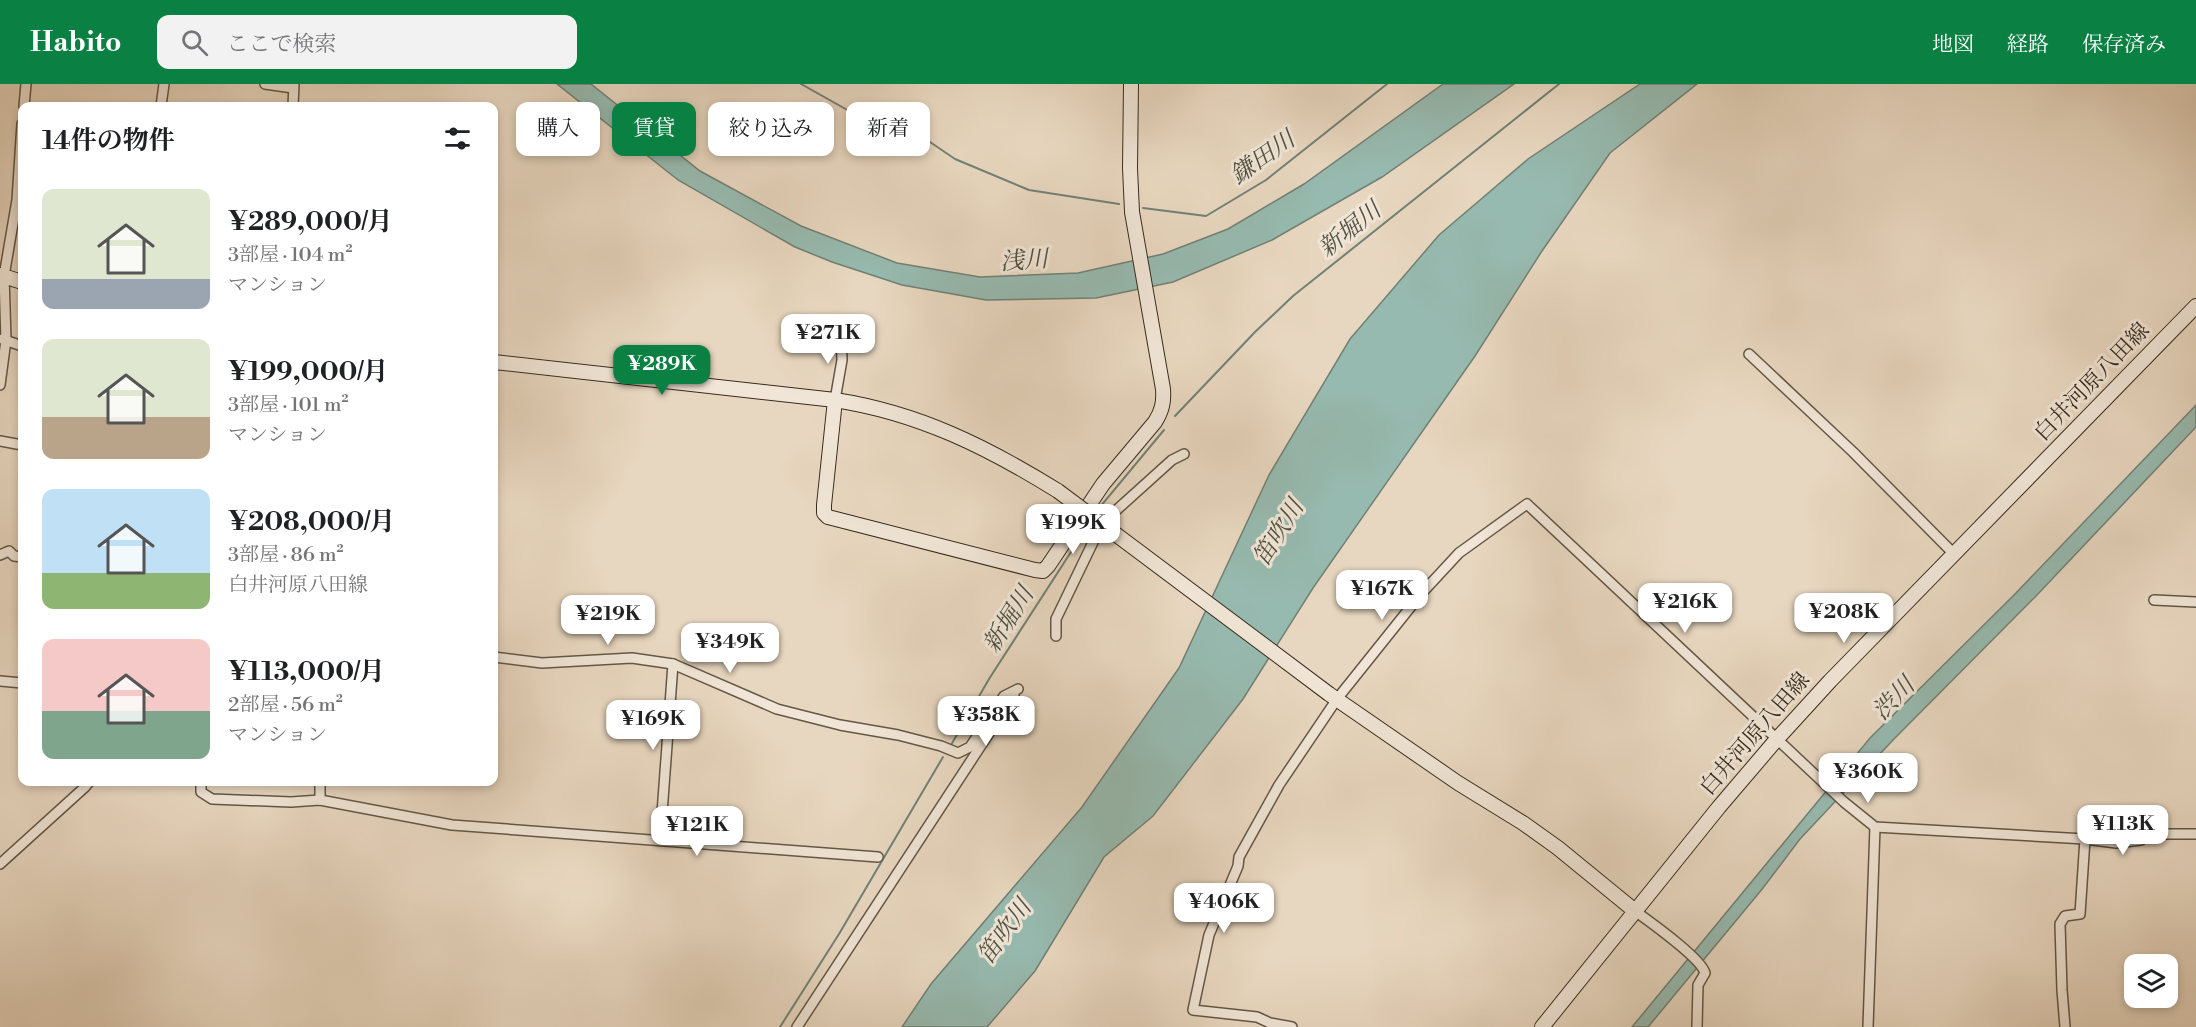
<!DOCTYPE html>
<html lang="ja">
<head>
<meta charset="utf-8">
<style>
  :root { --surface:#fff; --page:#f2f2f2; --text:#202124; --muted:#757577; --accent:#0b8043 }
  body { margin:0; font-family:"Libre Bodoni","Noto Serif JP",serif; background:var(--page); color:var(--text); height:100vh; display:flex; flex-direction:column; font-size:22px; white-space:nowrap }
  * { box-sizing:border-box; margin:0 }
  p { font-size:20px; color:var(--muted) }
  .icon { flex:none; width:33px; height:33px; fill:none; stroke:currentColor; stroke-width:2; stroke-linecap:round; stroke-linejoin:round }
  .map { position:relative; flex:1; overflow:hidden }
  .panel { position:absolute; left:18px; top:18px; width:480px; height:684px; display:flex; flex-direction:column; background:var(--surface); border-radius:12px; box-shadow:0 3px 9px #0003 }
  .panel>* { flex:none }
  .guide { position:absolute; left:516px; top:18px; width:570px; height:54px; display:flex; gap:12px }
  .buttons { position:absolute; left:2124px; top:870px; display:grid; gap:12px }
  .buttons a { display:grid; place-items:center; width:54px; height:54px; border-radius:12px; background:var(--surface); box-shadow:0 3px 9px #0003; font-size:30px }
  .price { position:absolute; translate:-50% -51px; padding:0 14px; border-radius:12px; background:#fff; color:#222; font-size:20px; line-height:39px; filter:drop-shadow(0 2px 3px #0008) }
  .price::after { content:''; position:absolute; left:50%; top:36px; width:18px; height:14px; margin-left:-9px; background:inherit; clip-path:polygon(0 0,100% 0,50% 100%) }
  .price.active { background:var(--accent); color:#fff }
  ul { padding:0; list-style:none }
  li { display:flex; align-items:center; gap:18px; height:150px; padding:0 24px }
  li span { display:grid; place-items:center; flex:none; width:168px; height:120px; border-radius:12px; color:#555 }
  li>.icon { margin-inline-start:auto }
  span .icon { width:72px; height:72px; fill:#fffc; stroke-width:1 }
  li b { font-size:26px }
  h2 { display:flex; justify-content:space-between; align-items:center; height:72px; padding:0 24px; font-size:26px }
  .chip { padding:0 21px; border-radius:12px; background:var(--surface); box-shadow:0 3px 9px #0003; font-size:21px; line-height:54px }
  .chip.active { background:var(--accent); color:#fff }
  header { display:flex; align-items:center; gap:36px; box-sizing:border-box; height:84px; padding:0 30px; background:var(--accent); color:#fff }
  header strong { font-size:28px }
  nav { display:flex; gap:33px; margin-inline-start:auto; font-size:21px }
  .search { width:420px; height:54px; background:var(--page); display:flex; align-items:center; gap:15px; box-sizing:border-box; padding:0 21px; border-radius:12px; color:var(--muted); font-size:22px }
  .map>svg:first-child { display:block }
  .water { fill:#97bab0; stroke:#718175; stroke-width:1.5 }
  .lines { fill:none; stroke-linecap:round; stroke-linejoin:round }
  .stream { stroke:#718175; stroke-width:2 }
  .street-casing { stroke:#635746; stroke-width:12 }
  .secondary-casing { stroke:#372c1d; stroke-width:16 }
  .street { stroke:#f0e5d6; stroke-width:9 }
  .secondary { stroke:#f0e5d6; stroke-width:14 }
  .secondary-bridge-casing { stroke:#372c1d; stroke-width:16; stroke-linecap:butt }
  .secondary-bridge { stroke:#f0e5d6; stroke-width:14 }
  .labels { text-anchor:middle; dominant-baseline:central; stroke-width:6; stroke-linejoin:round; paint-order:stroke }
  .street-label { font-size:22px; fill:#372c1d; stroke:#f0e5d6 }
  .water-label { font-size:24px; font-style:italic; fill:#4f5042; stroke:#f0e5d6 }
</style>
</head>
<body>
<header>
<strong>Habito</strong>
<div class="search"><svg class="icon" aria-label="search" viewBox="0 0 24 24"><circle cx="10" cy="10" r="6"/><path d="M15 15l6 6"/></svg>ここで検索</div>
<nav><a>地図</a><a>経路</a><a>保存済み</a></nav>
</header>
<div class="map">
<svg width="2196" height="943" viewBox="0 0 2196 943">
  <rect width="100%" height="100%" fill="#e8d7c0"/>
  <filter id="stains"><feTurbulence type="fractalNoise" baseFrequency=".00333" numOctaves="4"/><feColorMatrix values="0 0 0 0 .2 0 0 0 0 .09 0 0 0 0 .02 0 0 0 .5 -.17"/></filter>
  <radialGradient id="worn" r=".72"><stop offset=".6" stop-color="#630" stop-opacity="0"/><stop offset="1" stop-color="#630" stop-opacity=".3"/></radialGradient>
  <g class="water">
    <polygon points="557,0 591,0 700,87 801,142 897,179 980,193 1078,189 1163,170 1228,145 1304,100 1443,0 1514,0 1382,93 1272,156 1173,198 1096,214 986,216 902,201 832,178 795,163 678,96"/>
    <polygon points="1640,0 1697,0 1610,69 1542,167 1475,272 1313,504 1243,615 1153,732 1104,773 1035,887 987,943 902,943 931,900 1082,723 1179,584 1269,391 1350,255 1439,151 1528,75"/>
    <polygon points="2196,321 2196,343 2036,512 1893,656 1800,755 1763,804 1648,943 1632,943 1870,654 2016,509"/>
  </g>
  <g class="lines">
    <g class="stream">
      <polyline points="801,0 874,41 930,58 955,75 1029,106 1119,120"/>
      <polyline points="1143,124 1206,132 1266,96 1387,0"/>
      <polyline points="1175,332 1255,248 1293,212 1559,0"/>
      <polyline points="1095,429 1164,346"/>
      <polyline points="951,661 989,595 1091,437"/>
      <polyline points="780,943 839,850 943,673"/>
    </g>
    <defs>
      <g id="street">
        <polyline points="265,0 293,4"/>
        <polyline points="24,22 26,0"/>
        <polyline points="161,22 164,0"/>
        <polyline points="293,22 294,0"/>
        <polyline points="2,255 22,262"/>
        <polyline points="1749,270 1853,368 1954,470"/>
        <polyline points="0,301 6,256 4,192 17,116 22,40"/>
        <polyline points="835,316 842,276 841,248"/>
        <polyline points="0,357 22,361"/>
        <polyline points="0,471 9,467 14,472 22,473"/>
        <polyline points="2154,516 2196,518"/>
        <polyline points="1056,552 1056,535 1095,454 1111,431 1172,376 1184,370"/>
        <polyline points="494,573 542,579 632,574 673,580 777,625 840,641 898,651 941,662 958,669 970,663 1004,612 1018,605"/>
        <polyline points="0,597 22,599"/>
        <polyline points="201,698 201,708 212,715 291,718 320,716 452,741 878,773"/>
        <polyline points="320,698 320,716"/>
        <polyline points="660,756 673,580"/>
        <polyline points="0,780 85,703 89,698"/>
        <path d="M1635,827C1650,838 1701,874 1705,889L1698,901L1697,943"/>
        <polyline points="797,943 1014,611"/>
        <polyline points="1292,943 1270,939 1257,933 1193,926 1209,851 1238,782 1239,773 1279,701 1337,615 1421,510 1459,469 1527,420 1844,718 1875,743 2085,755 2116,759 2141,756 2144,750 2196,750"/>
        <polyline points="1868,943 1875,743"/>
        <polyline points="2065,943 2062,906 2060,840 2065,832 2080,830 2085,755"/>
      </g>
      <g id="secondary">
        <polyline points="0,191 22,198"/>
        <path d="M494,278L835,316C919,329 987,363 1058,407"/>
        <path d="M835,316L824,421V429L828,433L1035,486L1043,487L1048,482L1103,400L1155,338C1162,327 1164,318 1163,305L1132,128L1130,84L1131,0"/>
        <polyline points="1329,610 1458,699 1523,739 1558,764 1635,827"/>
        <polyline points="1542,943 1719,723 1777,655 1830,597 2196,222"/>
      </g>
    </defs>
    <use href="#street" class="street-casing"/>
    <use href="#secondary" class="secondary-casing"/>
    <use href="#street" class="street"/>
    <use href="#secondary" class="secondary"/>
    <defs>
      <polyline id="secondary-bridge" points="1058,407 1329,610"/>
    </defs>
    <use href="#secondary-bridge" class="secondary-bridge-casing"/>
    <use href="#secondary-bridge" class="secondary-bridge"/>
  </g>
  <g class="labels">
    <g class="street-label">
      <text transform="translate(2092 298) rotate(-46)">白井河原八田線</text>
      <text transform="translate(1755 650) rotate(-49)">白井河原八田線</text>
    </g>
    <g class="water-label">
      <text transform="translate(1263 74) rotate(-35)">鎌田川</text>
      <text transform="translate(1350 146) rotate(-39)">新堀川</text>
      <text transform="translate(1024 177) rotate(-4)">浅川</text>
      <text transform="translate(1279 449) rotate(-58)">笛吹川</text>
      <text transform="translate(1009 536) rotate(-58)">新堀川</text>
      <text transform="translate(1894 615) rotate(-46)">渋川</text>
      <text transform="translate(1005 848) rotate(-54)">笛吹川</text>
    </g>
  </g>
  <rect width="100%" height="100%" filter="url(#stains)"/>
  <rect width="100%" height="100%" fill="url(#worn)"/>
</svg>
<div class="buttons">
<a><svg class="icon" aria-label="layers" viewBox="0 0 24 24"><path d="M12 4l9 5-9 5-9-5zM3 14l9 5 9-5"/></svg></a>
</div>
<b class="price" style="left:828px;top:281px">¥271K</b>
<b class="price active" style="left:662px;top:312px">¥289K</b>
<b class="price" style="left:1073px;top:471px">¥199K</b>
<b class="price" style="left:1382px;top:537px">¥167K</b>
<b class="price" style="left:1685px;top:550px">¥216K</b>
<b class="price" style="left:1844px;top:560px">¥208K</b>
<b class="price" style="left:608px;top:562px">¥219K</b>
<b class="price" style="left:730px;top:590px">¥349K</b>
<b class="price" style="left:986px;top:663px">¥358K</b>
<b class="price" style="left:653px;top:667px">¥169K</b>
<b class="price" style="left:1868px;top:720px">¥360K</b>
<b class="price" style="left:2123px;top:772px">¥113K</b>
<b class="price" style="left:697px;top:773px">¥121K</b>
<b class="price" style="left:1224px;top:850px">¥406K</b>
<div class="guide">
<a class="chip">購入</a>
<a class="chip active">賃貸</a>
<a class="chip">絞り込み</a>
<a class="chip">新着</a>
</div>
<section class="panel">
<h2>14件の物件<svg class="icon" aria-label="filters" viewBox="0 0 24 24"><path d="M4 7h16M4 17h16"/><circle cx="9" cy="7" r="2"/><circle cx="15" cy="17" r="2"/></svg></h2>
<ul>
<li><span style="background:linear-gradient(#dfe7d0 75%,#9aa5b1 0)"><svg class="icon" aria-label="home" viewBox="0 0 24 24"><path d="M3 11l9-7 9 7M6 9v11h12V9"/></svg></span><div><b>¥289,000/月</b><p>3部屋 · 104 m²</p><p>マンション</p></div></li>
<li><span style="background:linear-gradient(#dfe7d0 65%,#b9a48a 0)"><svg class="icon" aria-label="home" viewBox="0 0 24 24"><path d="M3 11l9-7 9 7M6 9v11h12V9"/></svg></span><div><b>¥199,000/月</b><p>3部屋 · 101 m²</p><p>マンション</p></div></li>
<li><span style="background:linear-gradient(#bfe0f5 70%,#8fb573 0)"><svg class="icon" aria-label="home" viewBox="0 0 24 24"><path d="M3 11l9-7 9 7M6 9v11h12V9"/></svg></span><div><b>¥208,000/月</b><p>3部屋 · 86 m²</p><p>白井河原八田線</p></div></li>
<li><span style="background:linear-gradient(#f6c9c9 60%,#7fa58c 0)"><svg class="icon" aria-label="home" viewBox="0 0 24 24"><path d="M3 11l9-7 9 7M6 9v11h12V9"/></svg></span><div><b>¥113,000/月</b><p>2部屋 · 56 m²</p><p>マンション</p></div></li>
</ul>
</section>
</div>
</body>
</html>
